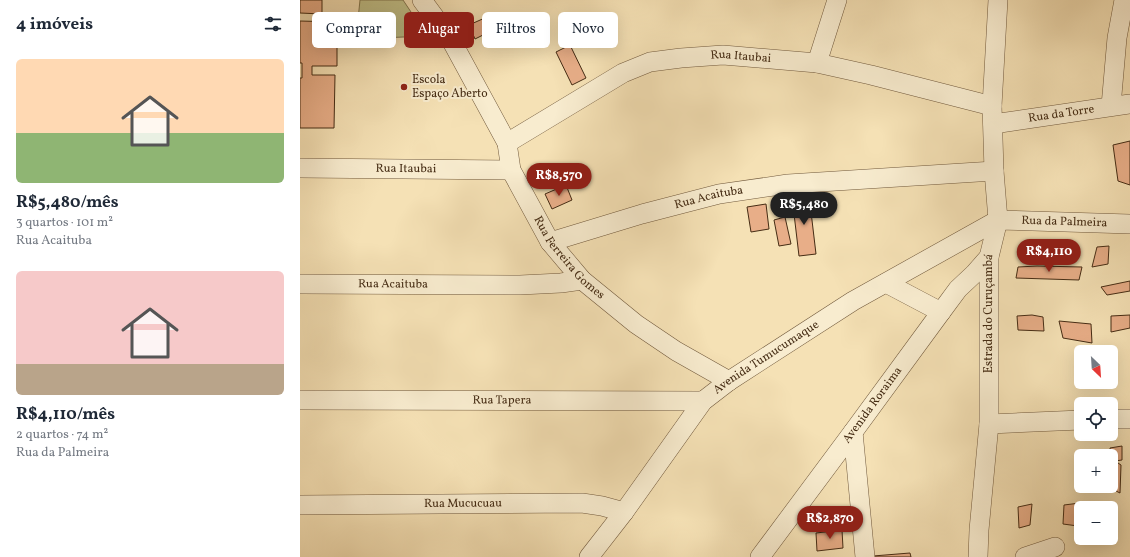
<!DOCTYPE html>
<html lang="pt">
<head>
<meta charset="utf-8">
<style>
  :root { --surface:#fff; --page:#f6f6f7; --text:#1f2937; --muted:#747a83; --accent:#8f2418 }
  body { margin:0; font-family:Vollkorn,serif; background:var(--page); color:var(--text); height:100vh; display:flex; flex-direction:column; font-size:15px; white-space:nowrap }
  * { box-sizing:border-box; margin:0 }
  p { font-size:13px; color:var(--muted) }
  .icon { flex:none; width:22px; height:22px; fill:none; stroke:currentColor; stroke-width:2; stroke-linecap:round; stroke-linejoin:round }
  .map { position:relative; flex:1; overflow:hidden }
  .panel { display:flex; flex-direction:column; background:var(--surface); width:300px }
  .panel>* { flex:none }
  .guide { position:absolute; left:12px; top:12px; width:380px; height:36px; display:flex; gap:8px }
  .needle { width:26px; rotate:155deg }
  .buttons { position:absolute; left:774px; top:345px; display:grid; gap:8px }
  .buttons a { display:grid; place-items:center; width:44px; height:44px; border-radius:6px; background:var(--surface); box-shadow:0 4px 16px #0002; font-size:20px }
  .price { position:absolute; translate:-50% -34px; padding:0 9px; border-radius:14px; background:var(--accent); color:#fff; font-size:13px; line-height:26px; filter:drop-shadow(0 1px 2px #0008) }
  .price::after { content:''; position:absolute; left:50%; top:24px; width:12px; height:9px; margin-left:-6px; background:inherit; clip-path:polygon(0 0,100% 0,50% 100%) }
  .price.active { background:#222; color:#fff }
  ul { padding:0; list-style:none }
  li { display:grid; align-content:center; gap:8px; height:212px; padding:0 16px }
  li span { display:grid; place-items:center; height:124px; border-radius:6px; color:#555 }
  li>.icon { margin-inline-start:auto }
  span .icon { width:72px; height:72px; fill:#fffc; stroke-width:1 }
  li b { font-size:17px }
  h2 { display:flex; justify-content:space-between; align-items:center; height:48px; padding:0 16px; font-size:17px }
  .tag { padding:0 14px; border-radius:6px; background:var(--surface); box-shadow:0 4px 16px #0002; font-size:14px; line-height:36px }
  .tag.active { background:var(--accent); color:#fff }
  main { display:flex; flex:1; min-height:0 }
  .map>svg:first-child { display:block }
  .green { fill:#c1c18a; stroke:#83764f }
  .building { fill:#e8ae88; stroke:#452c14 }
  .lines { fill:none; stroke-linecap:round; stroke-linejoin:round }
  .minor-casing { stroke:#71593c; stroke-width:20 }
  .minor { stroke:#f8eccf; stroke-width:19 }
  .poi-dot { fill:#8f2418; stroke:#f8eccf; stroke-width:1.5 }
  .labels { text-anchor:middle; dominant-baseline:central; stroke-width:4; stroke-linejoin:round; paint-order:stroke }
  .street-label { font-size:12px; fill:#452c14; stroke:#f8eccf }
  .poi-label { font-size:12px; fill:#452c14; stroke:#f8eccf; text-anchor:start }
</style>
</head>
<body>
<main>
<section class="panel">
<h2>4 imóveis<svg class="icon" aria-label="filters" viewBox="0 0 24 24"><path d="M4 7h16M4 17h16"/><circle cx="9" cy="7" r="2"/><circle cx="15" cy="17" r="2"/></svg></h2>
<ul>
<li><span style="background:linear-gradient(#ffd9b3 60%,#8fb573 0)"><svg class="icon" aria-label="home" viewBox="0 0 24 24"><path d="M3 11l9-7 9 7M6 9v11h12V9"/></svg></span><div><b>R$5,480/mês</b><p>3 quartos · 101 m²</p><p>Rua Acaituba</p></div></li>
<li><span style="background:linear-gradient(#f6c9c9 75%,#b9a48a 0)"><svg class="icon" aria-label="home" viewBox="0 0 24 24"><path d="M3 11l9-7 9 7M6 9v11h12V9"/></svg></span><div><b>R$4,110/mês</b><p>2 quartos · 74 m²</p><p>Rua da Palmeira</p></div></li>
</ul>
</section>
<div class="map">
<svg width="830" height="557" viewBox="0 0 830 557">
  <rect width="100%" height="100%" fill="#f5e1b5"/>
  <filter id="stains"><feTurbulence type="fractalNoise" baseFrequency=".005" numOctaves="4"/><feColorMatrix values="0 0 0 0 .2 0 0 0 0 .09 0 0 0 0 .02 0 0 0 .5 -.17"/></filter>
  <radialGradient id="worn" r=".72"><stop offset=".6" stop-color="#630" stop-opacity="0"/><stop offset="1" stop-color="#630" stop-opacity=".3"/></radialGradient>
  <polygon class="green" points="60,0 103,0 127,36 56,39"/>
  <g class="building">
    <polygon points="0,0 22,0 22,14 0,13"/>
    <polygon points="187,17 193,30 175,39 169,25"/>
    <polygon points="0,21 37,22 37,66 12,66 12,75 35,75 34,128 0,128 0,78 2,78 2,63 0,63"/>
    <polygon points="270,45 286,78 272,85 256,52"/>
    <polygon points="830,141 830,185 818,181 813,145"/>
    <polygon points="266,185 272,200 252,209 245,194"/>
    <polygon points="509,195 516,254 499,256 492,197"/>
    <polygon points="466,204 469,229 451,232 447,207"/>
    <polygon points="485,217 491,244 479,246 474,220"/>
    <polygon points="809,246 808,264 792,267 797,247"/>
    <polygon points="737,266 782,267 779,280 716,278 718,267"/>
    <polygon points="830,281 830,291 807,295 801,287"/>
    <polygon points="732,315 743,317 744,331 718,330 717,316"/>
    <polygon points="830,315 830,328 811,332 811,316"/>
    <polygon points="759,321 791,324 792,343 763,338"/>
    <polygon points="822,446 822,460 815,461 821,465 820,493 810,488 787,486 811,486 810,448"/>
    <polygon points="781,473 781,486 775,485 775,475"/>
    <polygon points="780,503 778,526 763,524 764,505"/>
    <polygon points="732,504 730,525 719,528 718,507"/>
    <polygon points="542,530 543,548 517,551 516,533"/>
    <polygon points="610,553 611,557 573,557 573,556"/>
  </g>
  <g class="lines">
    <defs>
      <g id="minor">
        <path id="s1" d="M122,0L150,38L207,143L211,170L250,242L282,280L336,324L376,351L429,381"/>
        <polyline points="517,63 537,0"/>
        <polyline points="811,106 817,38 824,0"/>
        <path id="s2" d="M693,124L830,104"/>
        <path id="s3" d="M207,143L323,73L350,62L381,58L423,55L517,63L571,75L692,106"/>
        <path id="s4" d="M0,168L211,170"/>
        <path id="s5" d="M250,242L342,214L419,194L488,184L694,171"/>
        <polyline points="586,283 641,312"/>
        <path id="s6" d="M0,284L220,285L261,283L282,280"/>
        <path id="s7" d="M0,400L403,401"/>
        <polyline points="811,419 830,419"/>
        <polyline points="689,424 781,420"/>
        <polyline points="553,432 565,557"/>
        <path id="s8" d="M0,505L282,503L302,506L324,512"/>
        <path id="s9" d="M289,557L324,512L403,401L429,381L553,301L698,220L830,224"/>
        <path id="s10" d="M460,557L553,432L641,312L658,289L674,274L689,257"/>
        <path id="s11" d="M678,557L679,530L689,424V257L698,220L694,171L692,106L698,0"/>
        <polyline points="725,557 755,547"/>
      </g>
    </defs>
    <use href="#minor" class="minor-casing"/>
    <use href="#minor" class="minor"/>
  </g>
  <circle class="poi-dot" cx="104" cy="87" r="4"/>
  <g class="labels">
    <g class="street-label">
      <text stroke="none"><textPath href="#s3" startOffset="256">Rua Itaubai</textPath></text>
      <text stroke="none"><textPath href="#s2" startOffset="69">Rua da Torre</textPath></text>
      <text stroke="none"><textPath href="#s4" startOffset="106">Rua Itaubai</textPath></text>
      <text stroke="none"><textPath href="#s5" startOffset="165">Rua Acaituba</textPath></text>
      <text stroke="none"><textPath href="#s9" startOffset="606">Rua da Palmeira</textPath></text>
      <text stroke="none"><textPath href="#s1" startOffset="300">Rua Ferreira Gomes</textPath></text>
      <text stroke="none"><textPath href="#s6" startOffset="93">Rua Acaituba</textPath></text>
      <text stroke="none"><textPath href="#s11" startOffset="244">Estrada do Curuçambá</textPath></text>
      <text stroke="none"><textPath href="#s9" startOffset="270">Avenida Tumucumaque</textPath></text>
      <text stroke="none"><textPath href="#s7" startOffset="202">Rua Tapera</textPath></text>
      <text stroke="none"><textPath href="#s10" startOffset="189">Avenida Roraima</textPath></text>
      <text stroke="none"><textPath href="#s8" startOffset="163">Rua Mucucuau</textPath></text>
    </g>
    <g class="poi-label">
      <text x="112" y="80">Escola<tspan x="112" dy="14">Espaço Aberto</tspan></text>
    </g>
  </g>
  <rect width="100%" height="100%" filter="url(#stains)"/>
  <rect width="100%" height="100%" fill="url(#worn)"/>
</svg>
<div class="buttons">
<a><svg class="needle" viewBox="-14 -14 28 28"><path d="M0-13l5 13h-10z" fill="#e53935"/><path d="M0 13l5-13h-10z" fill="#747a83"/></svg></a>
<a><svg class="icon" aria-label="locate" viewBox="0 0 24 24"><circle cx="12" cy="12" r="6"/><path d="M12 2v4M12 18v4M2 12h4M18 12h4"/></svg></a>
<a>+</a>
<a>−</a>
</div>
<b class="price" style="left:259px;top:197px">R$8,570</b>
<b class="price active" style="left:504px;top:226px">R$5,480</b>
<b class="price" style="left:749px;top:273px">R$4,110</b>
<b class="price" style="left:530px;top:540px">R$2,870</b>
<div class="guide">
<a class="tag">Comprar</a>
<a class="tag active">Alugar</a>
<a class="tag">Filtros</a>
<a class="tag">Novo</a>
</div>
</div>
</main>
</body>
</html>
